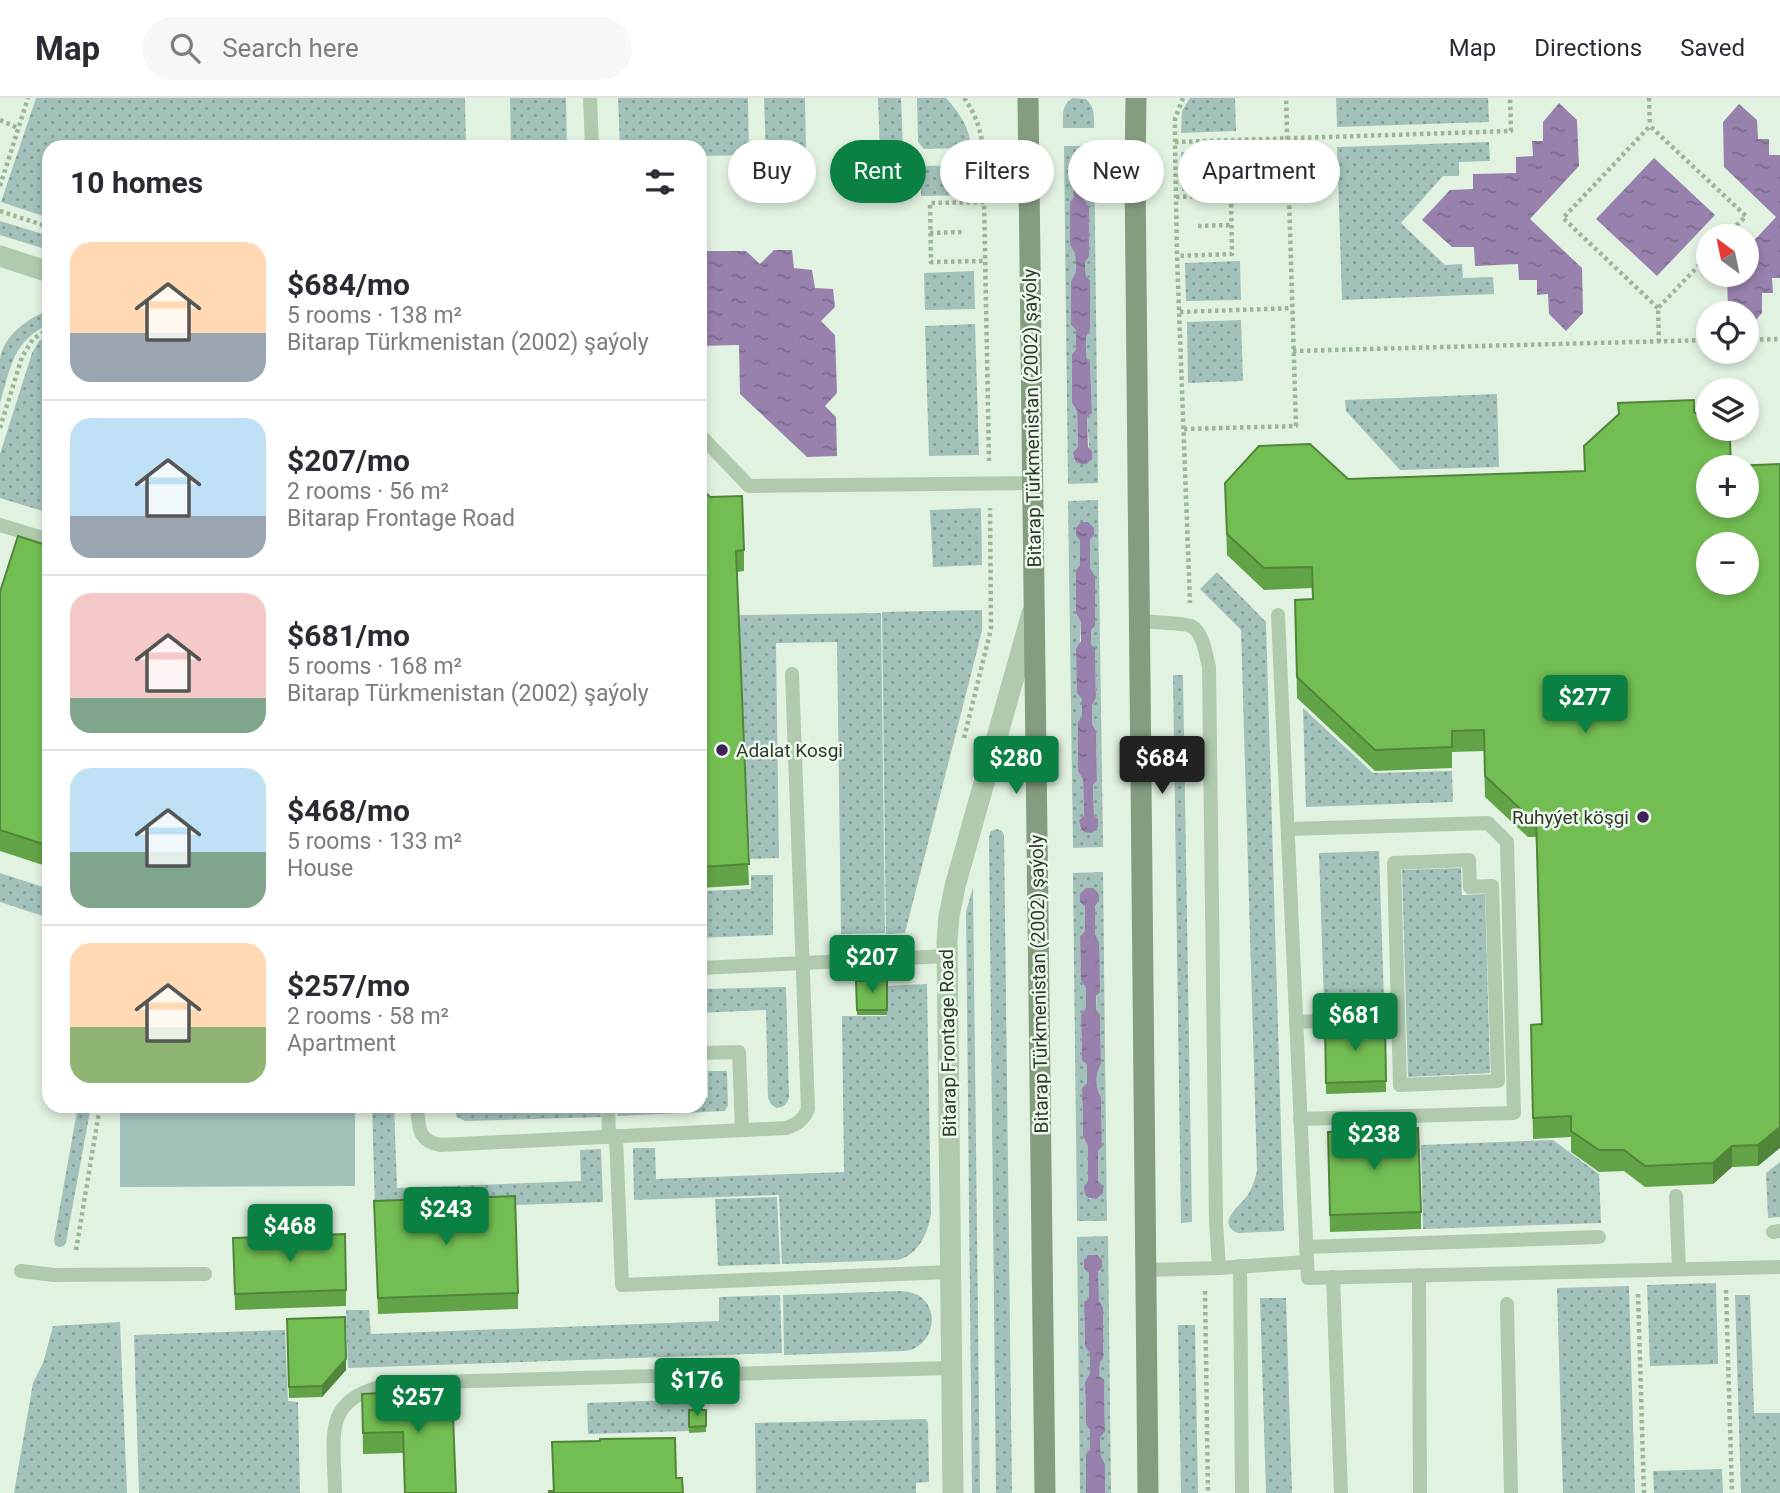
<!DOCTYPE html>
<html lang="en">
<head>
<meta charset="utf-8">
<style>
  :root { --surface:#fff; --page:#f7f7f7; --text:#2b2b33; --muted:#7c7c81; --line:#e1e1e2; --accent:#0b8043 }
  body { margin:0; font-family:Roboto,sans-serif; background:var(--page); color:var(--text); height:100vh; display:flex; flex-direction:column; font-size:26px; white-space:nowrap }
  * { box-sizing:border-box; margin:0 }
  p { font-size:23px; color:var(--muted) }
  .icon { flex:none; width:38px; height:38px; fill:none; stroke:currentColor; stroke-width:2; stroke-linecap:round; stroke-linejoin:round }
  .map { position:relative; flex:1; overflow:hidden }
  .side { position:absolute; left:42px; top:42px; width:665px; height:973px; display:flex; flex-direction:column; background:var(--surface); border-radius:21px; box-shadow:0 4px 10px #0003 }
  .side>* { flex:none }
  .banner { position:absolute; left:728px; top:42px; width:665px; height:63px; display:flex; gap:14px }
  .needle { width:46px; rotate:327deg }
  .tools { position:absolute; left:1696px; top:126px; display:grid; gap:14px }
  .tools a { display:grid; place-items:center; width:63px; height:63px; border-radius:50%; background:var(--surface); box-shadow:0 4px 10px #0003; font-size:35px }
  .price { position:absolute; translate:-50% -60px; padding:0 16px; border-radius:7px; background:var(--accent); color:#fff; font-size:23px; line-height:46px; filter:drop-shadow(0 2px 4px #0008) }
  .price::after { content:''; position:absolute; left:50%; top:42px; width:21px; height:16px; margin-left:-10px; background:inherit; clip-path:polygon(0 0,100% 0,50% 100%) }
  .price.selected { background:#222; color:#fff }
  ul { padding:0; list-style:none }
  li { display:flex; align-items:center; gap:21px; height:175px; padding:0 28px }
  li+li { border-top:2px solid var(--line) }
  li span { display:grid; place-items:center; flex:none; width:196px; height:140px; border-radius:21px; color:#555 }
  li>.icon { margin-inline-start:auto }
  span .icon { width:84px; height:84px; fill:#fffc; stroke-width:1 }
  li b { font-size:30px }
  h2 { display:flex; justify-content:space-between; align-items:center; height:84px; padding:0 28px; font-size:30px }
  .pill { padding:0 24px; border-radius:32px; background:var(--surface); box-shadow:0 4px 10px #0003; font-size:24px; line-height:63px }
  .pill.selected { background:var(--accent); color:#fff }
  header { display:flex; align-items:center; gap:42px; box-sizing:border-box; height:98px; padding:0 35px; background:var(--surface); border-bottom:2px solid var(--line) }
  header strong { font-size:33px }
  nav { display:flex; gap:38px; margin-inline-start:auto; font-size:24px }
  .search { width:490px; height:63px; background:var(--page); display:flex; align-items:center; gap:18px; box-sizing:border-box; padding:0 24px; border-radius:38px; color:var(--muted); font-size:26px }
  .map>svg:first-child { display:block }
  .grass { fill:url(#grass-dots); fill-rule:evenodd }
  .park { fill:#a2c1ba }
  .water { fill:url(#water-ripples) }
  .lines { fill:none; stroke-linecap:round; stroke-linejoin:round }
  .path { stroke:#9bb698; stroke-width:4.5; stroke-dasharray:3.5 3.5; stroke-linecap:butt }
  .lane { stroke:#b0caae; stroke-width:14 }
  .street { stroke:#b0caae; stroke-width:21 }
  .secondary { stroke:#849d7f; stroke-width:21 }
  .wall { fill:#63a347 }
  .shaded-wall { fill:#50853a }
  .building { fill:#73be53; stroke:#50853a; stroke-width:2; fill-rule:evenodd }
  .poi-dot { fill:#3f2358; stroke:#eefaee; stroke-width:2.5 }
  .labels { text-anchor:middle; dominant-baseline:central; stroke-width:5; stroke-linejoin:round; paint-order:stroke }
  .street-label { font-size:19px; fill:#2f392c; stroke:#eefaee }
  .poi-label { font-size:19px; fill:#2f392c; stroke:#eefaee; text-anchor:start }
</style>
</head>
<body>
<header>
<strong>Map</strong>
<div class="search"><svg class="icon" aria-label="search" viewBox="0 0 24 24"><circle cx="10" cy="10" r="6"/><path d="M15 15l6 6"/></svg>Search here</div>
<nav><a>Map</a><a>Directions</a><a>Saved</a></nav>
</header>
<div class="map">
<svg width="1780" height="1395" viewBox="0 0 1780 1395">
  <defs>
    <pattern id="grass-dots" width="8" height="8" patternUnits="userSpaceOnUse" patternTransform="scale(1.75)"><rect width="8" height="8" fill="#a2c1ba"/><path d="M2 2h.1M6 6h.1" fill="none" stroke="#849e97" stroke-width="1.8" stroke-linecap="round"/></pattern>
    <pattern id="water-ripples" width="26" height="14" patternUnits="userSpaceOnUse" patternTransform="scale(1.75)"><rect width="26" height="14" fill="#9882ad"/><path d="M2 4q2-2 4 0t4 0M15 11q2-2 4 0t4 0" fill="none" stroke="#7c6b8d"/></pattern>
  </defs>
  <rect width="100%" height="100%" fill="#e2f2e1"/>
  <g class="grass">
    <polygon points="36,0 465,0 466,49 49,49 49,120 1,104"/>
    <polygon points="510,0 566,0 567,49 511,49"/>
    <polygon points="618,0 748,0 749,57 700,58 700,49 620,49"/>
    <polygon points="764,0 805,0 806,55 766,57"/>
    <polygon points="878,0 901,0 903,52 880,53"/>
    <path d="M917,0H946C959,14 970,30 971,50L924,51L918,44Z"/>
    <path d="M1073,0L1086,1C1095,9 1094,18 1094,30H1063C1063,18 1061,7 1073,0Z"/>
    <polygon points="1190,0 1235,0 1236,33 1181,35 1182,13"/>
    <polygon points="1336,0 1488,0 1489,24 1337,29"/>
    <polygon points="1489,44 1490,63 1459,64 1459,78 1443,78 1401,125 1445,167 1462,166 1463,180 1493,179 1494,196 1342,202 1337,49"/>
    <path d="M1064,48H1094L1098,385L1068,386ZM1086,58L1089,61L1088,69L1084,74V102L1089,110V159L1085,164L1086,178L1090,182V231L1086,239V258L1090,265L1092,314L1087,319L1090,364L1086,366H1079L1074,362L1073,354L1078,349L1077,313L1072,305V256L1076,251V232L1071,227V183L1076,174L1075,156L1070,147L1074,99V74Z"/>
    <polygon points="1237,52 1238,91 1182,93 1181,54"/>
    <polygon points="971,67 972,97 921,98 921,68"/>
    <polygon points="0,123 49,138 49,152 0,137"/>
    <polygon points="1240,163 1241,202 1186,203 1185,165"/>
    <polygon points="974,173 975,211 925,212 924,175"/>
    <path d="M49,212V226C12,244 11,269 0,305C0,291 0,275 0,261C4,237 28,220 49,212Z"/>
    <polygon points="1241,222 1243,283 1188,285 1187,224"/>
    <polygon points="975,226 979,357 929,358 925,228"/>
    <polygon points="49,236 49,415 0,400 0,356 32,255 39,243"/>
    <polygon points="1497,296 1499,369 1400,372 1346,313 1345,302"/>
    <path d="M1098,402L1103,749L1073,750L1068,403ZM1094,430V437L1090,442V470L1095,478V527L1091,532V546L1095,550L1096,600L1092,607V626L1096,633L1097,683L1093,687L1094,717L1096,719L1082,733L1080,730L1079,722L1084,717L1083,682L1078,673V624L1082,619V600L1077,595L1081,524L1076,515V472L1080,467V442Z"/>
    <polygon points="981,410 982,467 933,469 930,412"/>
    <path d="M1217,474L1266,524L1284,1133L1238,1135C1214,1125 1242,1107 1249,1095C1253,1088 1255,1080 1257,1073L1241,532L1200,491Z"/>
    <polygon points="982,512 982,533 905,835 886,836 882,514"/>
    <polygon points="881,515 885,835 841,836 837,544 776,545 779,760 750,761 739,517"/>
    <polygon points="1173,577 1183,577 1192,1124 1181,1125"/>
    <polygon points="1303,610 1373,675 1452,673 1453,704 1306,709"/>
    <polygon points="997,731 1002,733 1004,738 1012,1395 996,1395 989,739 991,733"/>
    <polygon points="1379,753 1384,904 1324,906 1319,755"/>
    <polygon points="1461,770 1462,797 1485,796 1490,975 1408,979 1402,772"/>
    <path d="M1103,774L1107,1123H1077L1073,775ZM1099,796V803L1095,808V836L1099,844L1096,912L1100,916L1101,966C1095,977 1095,989 1101,999L1102,1049L1098,1053V1083L1100,1085V1099L1097,1101H1089L1088,1048L1083,1039L1082,991L1087,985V966L1082,961L1081,918L1086,909V890L1081,881L1080,838L1085,833V808Z"/>
    <polygon points="0,775 49,791 49,820 0,804"/>
    <polygon points="751,777 773,777 773,837 700,840 700,793 751,791"/>
    <polygon points="973,789 980,1395 972,1395 966,814"/>
    <path d="M927,886L931,1116C928,1135 918,1158 897,1162L782,1166L779,1097L634,1102L633,1050H655L656,1081L844,1074L842,918H887V888Z"/>
    <path d="M786,889L789,999C787,1007 784,1009 776,1010L771,1006L768,1000L766,912L700,915V891Z"/>
    <polygon points="708,973 727,973 728,1007 725,1013 617,1018 617,1008 700,1008 700,1000 708,1000"/>
    <polygon points="78,1008 91,1008 66,1144 64,1148 59,1149 55,1147 54,1142"/>
    <polygon points="372,1008 394,1008 397,1090 581,1083 580,1052 601,1051 603,1104 375,1112"/>
    <polygon points="453,1008 600,1008 601,1019 465,1023 457,1019"/>
    <polygon points="1553,1042 1599,1076 1601,1125 1423,1131 1421,1047"/>
    <polygon points="1780,1064 1780,1119 1768,1120 1766,1075"/>
    <polygon points="777,1099 780,1166 718,1168 715,1101"/>
    <polygon points="1108,1138 1111,1395 1105,1395 1105,1366 1101,1358 1100,1340 1105,1332 1104,1283 1099,1278 1098,1174 1100,1173 1089,1174 1089,1200 1084,1205 1085,1248 1090,1256 1090,1275 1085,1284 1086,1327 1090,1332 1090,1351 1086,1357 1086,1395 1080,1395 1077,1139"/>
    <polygon points="1716,1185 1718,1266 1650,1268 1647,1187"/>
    <polygon points="1629,1188 1635,1395 1563,1395 1557,1190"/>
    <path d="M902,1193C910,1194 917,1195 923,1201C938,1215 933,1241 915,1250C912,1252 908,1252 904,1253L784,1257L783,1197Z"/>
    <polygon points="780,1197 782,1255 348,1270 346,1212 369,1212 371,1236 719,1223 719,1199"/>
    <polygon points="1735,1197 1750,1197 1754,1315 1780,1315 1780,1395 1741,1395"/>
    <polygon points="1260,1200 1286,1200 1292,1395 1266,1395"/>
    <polygon points="120,1224 127,1395 14,1395 33,1285 43,1265 53,1228"/>
    <polygon points="1178,1227 1195,1227 1198,1395 1181,1395"/>
    <polygon points="285,1232 288,1303 298,1304 300,1395 139,1395 134,1237"/>
    <polygon points="703,1301 703,1317 688,1318 689,1333 588,1336 587,1305"/>
    <polygon points="923,1321 926,1321 928,1325 929,1384 916,1385 916,1395 756,1395 755,1325"/>
    <polygon points="1722,1371 1723,1395 1654,1395 1653,1373"/>
  </g>
  <polygon class="park" points="120,1008 355,1008 355,1088 120,1089"/>
  <g class="water">
    <polygon points="1559,5 1577,22 1579,68 1530,121 1582,170 1583,215 1566,233 1549,216 1548,196 1537,197 1537,182 1519,182 1518,166 1475,168 1474,149 1452,149 1422,122 1450,92 1473,91 1473,76 1516,75 1516,59 1533,58 1532,43 1543,43 1543,24"/>
    <polygon points="1739,6 1757,22 1758,41 1769,41 1769,57 1780,57 1780,180 1772,180 1773,195 1762,195 1762,215 1747,232 1746,215 1728,215 1727,177 1746,177 1747,150 1776,119 1724,69 1723,24"/>
    <path d="M1075,56H1083L1089,61V69L1084,74V102L1089,109V159L1085,164L1086,178L1090,182V232L1086,239V258L1090,265L1092,315L1087,319L1088,349L1092,353V361L1087,366C1076,367 1074,364 1073,354L1078,349L1077,313L1072,305V256L1076,251V232L1071,227V183L1076,174L1075,156L1070,147V104L1074,99V74L1070,69V62Z"/>
    <polygon points="1654,60 1715,117 1657,178 1596,121"/>
    <polygon points="774,152 792,152 794,170 812,172 815,190 833,191 835,209 821,223 835,237 837,295 825,308 836,319 837,358 807,359 740,296 739,247 700,248 700,153 746,153 760,166"/>
    <path d="M1081,424H1088L1094,430V437L1090,442V470L1095,478V528L1091,532V546L1095,550L1096,600L1092,607V626L1096,633L1097,683L1093,687L1094,717L1098,721V729L1092,735C1082,735 1080,732 1079,722L1084,717L1083,682L1078,673V624L1082,619V601L1077,595L1076,551L1081,543V524L1076,515V472L1080,467V442L1076,437V430Z"/>
    <path d="M1086,790H1093L1099,796V803L1095,808V836L1099,844L1100,894L1096,898V912L1100,916L1101,966C1095,977 1095,989 1101,999L1102,1049L1098,1053V1083L1103,1088V1095L1097,1101C1087,1101 1084,1098 1084,1088L1088,1083V1048L1083,1039L1082,990L1087,985V967L1082,962L1081,917L1086,909V890L1081,882L1080,838L1085,833V808L1080,804V796Z"/>
    <polygon points="1089,1157 1097,1157 1102,1162 1102,1169 1098,1174 1099,1203 1103,1210 1103,1260 1100,1264 1099,1278 1104,1282 1105,1333 1100,1340 1101,1358 1105,1366 1105,1395 1086,1395 1086,1356 1090,1351 1090,1332 1086,1327 1085,1284 1090,1275 1090,1256 1085,1248 1084,1204 1089,1200 1089,1175 1084,1170 1084,1162"/>
  </g>
  <g class="lines">
    <g class="path">
      <path d="M964,0C975,15 980,30 983,48L989,363"/>
      <polyline points="1183,0 1175,21 1175,44 1177,158 1190,505"/>
      <polyline points="1649,0 1650,28"/>
      <polyline points="0,22 18,30"/>
      <polyline points="1175,44 1511,33 1510,0"/>
      <polyline points="0,88 28,0"/>
      <polyline points="1176,99 1231,98 1232,156 1177,158"/>
      <polyline points="984,104 930,105 931,164 985,163"/>
      <polyline points="0,113 49,129"/>
      <polyline points="1198,128 1231,127"/>
      <polyline points="930,135 963,134"/>
      <polyline points="1658,210 1563,120 1650,28 1746,118 1726,138"/>
      <polyline points="1180,214 1292,210"/>
      <polyline points="1746,242 1780,241"/>
      <polyline points="1659,244 1658,210 1708,158"/>
      <polyline points="1293,253 1708,242"/>
      <polyline points="0,330 22,259 33,241 49,231"/>
      <polyline points="1184,331 1296,328 1286,0"/>
      <polyline points="964,640 991,531 990,410"/>
      <polyline points="76,1152 100,1008"/>
      <polyline points="1726,1192 1732,1395"/>
      <polyline points="1205,1193 1208,1395"/>
      <polyline points="1638,1196 1644,1395"/>
    </g>
    <g class="lane">
      <polyline points="590,0 592,49"/>
      <polyline points="700,337 749,388 1033,385"/>
      <polyline points="0,427 49,442"/>
      <polyline points="1278,517 1307,1164"/>
      <path d="M1139,523C1148,524 1185,525 1191,528C1203,534 1206,557 1209,569L1216,1124L1219,1170"/>
      <polyline points="1288,731 1488,725 1507,744 1514,1015 1300,1021"/>
      <polygon points="1469,762 1470,789 1492,788 1498,983 1400,987 1394,765"/>
      <polyline points="700,870 947,858"/>
      <polyline points="1296,924 1398,920"/>
      <polyline points="700,955 739,954 742,1032"/>
      <path d="M417,1008C419,1029 417,1043 441,1047L786,1030C798,1026 803,1022 808,1011L792,576"/>
      <polyline points="608,1008 609,1039"/>
      <polyline points="616,1038 622,1187 950,1174"/>
      <polyline points="1676,1098 1679,1171"/>
      <polyline points="1773,1134 1780,1133"/>
      <polyline points="1306,1149 1599,1139"/>
      <polyline points="1240,1168 1242,1395"/>
      <polyline points="1146,1172 1219,1170 1307,1164 1308,1180 1780,1169"/>
      <polyline points="21,1173 54,1177 205,1176"/>
      <polyline points="1419,1177 1420,1395"/>
      <polyline points="1333,1179 1341,1395"/>
      <polyline points="1507,1206 1511,1395"/>
      <path d="M335,1395C334,1332 321,1300 395,1285L951,1270"/>
    </g>
    <g class="street">
      <polyline points="0,158 49,174"/>
      <polyline points="953,1395 947,843 949,818 955,788 1032,515"/>
    </g>
    <g class="secondary">
      <polyline points="1028,0 1045,1395"/>
      <polyline points="1136,0 1135,74 1148,1395"/>
    </g>
  </g>
  <g class="wall">
    <polygon points="1618,305 1694,314 1731,368 1780,366 1758,1068 1732,1069 1713,1086 1645,1089 1624,1073 1599,1074 1571,1054 1571,1039 1533,1041 1531,927 1542,926 1536,739 1528,739 1485,699 1484,653 1452,654 1452,670 1375,673 1297,600 1295,502 1312,501 1312,490 1264,492 1227,457 1225,385 1584,373 1584,348 1618,317"/>
    <polygon points="700,389 744,452 744,473 737,474 749,787 700,790"/>
    <polygon points="49,448 49,769 0,753 0,494"/>
    <polygon points="887,882 887,917 857,917 856,883"/>
    <polygon points="1385,925 1386,994 1326,996 1325,927"/>
    <polygon points="1328,1050 1421,1114 1421,1131 1330,1134"/>
    <polygon points="374,1103 518,1195 518,1211 378,1216"/>
    <polygon points="233,1140 346,1192 346,1208 235,1212"/>
    <polygon points="287,1221 346,1272 322,1299 289,1300"/>
    <polygon points="452,1292 456,1395 405,1395 403,1355 363,1356 362,1296"/>
    <polygon points="689,1312 706,1312 706,1334 689,1335"/>
    <polygon points="675,1340 553,1393 552,1344"/>
  </g>
  <g class="shaded-wall">
    <polygon points="1780,1029 1780,1050 1758,1068 1758,1047"/>
    <polygon points="1732,1048 1732,1069 1713,1086 1713,1065"/>
    <polygon points="346,1261 346,1272 322,1299 322,1288"/>
  </g>
  <g class="building">
    <path d="M1694,302V314L1708,325V331H1715L1730,343L1731,368L1780,366V1029L1758,1047L1732,1048L1713,1065L1645,1068L1624,1052H1599L1571,1033V1018L1533,1020L1531,927L1542,926L1536,718H1528L1485,678L1484,632L1452,633V649L1375,652L1297,579L1295,502L1313,501L1312,469L1264,470L1227,436L1225,385L1259,348L1310,346L1348,381L1585,373L1584,348L1619,316L1618,305ZM1708,369H1746V408H1708ZM1708,446H1746V485H1708Z"/>
    <polygon points="700,389 710,399 742,398 744,452 736,453 749,766 700,769"/>
    <polygon points="18,438 49,448 49,748 0,732 0,494"/>
    <polygon points="887,882 887,912 857,912 856,883"/>
    <polygon points="1385,925 1386,983 1326,985 1325,927"/>
    <polygon points="1418,1030 1421,1114 1330,1117 1328,1034"/>
    <polygon points="515,1098 518,1195 378,1200 374,1103"/>
    <polygon points="345,1136 346,1192 235,1196 233,1140"/>
    <polygon points="345,1219 346,1261 322,1288 289,1289 287,1221"/>
    <polygon points="452,1292 456,1395 405,1395 403,1334 363,1335 362,1296"/>
    <polygon points="689,1312 706,1312 706,1328 689,1329"/>
    <polygon points="675,1340 676,1380 682,1380 683,1395 549,1395 549,1393 554,1393 552,1344 600,1343 600,1341"/>
  </g>
  <g class="poi-dot">
    <circle cx="722" cy="652" r="7"/>
    <circle cx="1643" cy="719" r="7"/>
  </g>
  <g class="labels">
    <g class="street-label">
      <text transform="translate(1032 320) rotate(-91)">Bitarap Türkmenistan (2002) şaýoly</text>
      <text transform="translate(1039 886) rotate(-91)">Bitarap Türkmenistan (2002) şaýoly</text>
      <text transform="translate(948 945) rotate(-91)">Bitarap Frontage Road</text>
    </g>
    <g class="poi-label">
      <text x="736" y="652">Adalat Kosgi</text>
      <text x="1629" y="719" text-anchor="end">Ruhyýet köşgi</text>
    </g>
  </g>
</svg>
<div class="tools">
<a><svg class="needle" viewBox="-14 -14 28 28"><path d="M0-13l5 13h-10z" fill="#e53935"/><path d="M0 13l5-13h-10z" fill="#7c7c81"/></svg></a>
<a><svg class="icon" aria-label="locate" viewBox="0 0 24 24"><circle cx="12" cy="12" r="6"/><path d="M12 2v4M12 18v4M2 12h4M18 12h4"/></svg></a>
<a><svg class="icon" aria-label="layers" viewBox="0 0 24 24"><path d="M12 4l9 5-9 5-9-5zM3 14l9 5 9-5"/></svg></a>
<a>+</a>
<a>−</a>
</div>
<b class="price" style="left:1585px;top:637px">$277</b>
<b class="price" style="left:1016px;top:698px">$280</b>
<b class="price selected" style="left:1162px;top:698px">$684</b>
<b class="price" style="left:872px;top:897px">$207</b>
<b class="price" style="left:1355px;top:955px">$681</b>
<b class="price" style="left:1374px;top:1074px">$238</b>
<b class="price" style="left:446px;top:1149px">$243</b>
<b class="price" style="left:290px;top:1166px">$468</b>
<b class="price" style="left:697px;top:1320px">$176</b>
<b class="price" style="left:418px;top:1337px">$257</b>
<div class="banner">
<a class="pill">Buy</a>
<a class="pill selected">Rent</a>
<a class="pill">Filters</a>
<a class="pill">New</a>
<a class="pill">Apartment</a>
</div>
<section class="side">
<h2>10 homes<svg class="icon" aria-label="filters" viewBox="0 0 24 24"><path d="M4 7h16M4 17h16"/><circle cx="9" cy="7" r="2"/><circle cx="15" cy="17" r="2"/></svg></h2>
<ul>
<li><span style="background:linear-gradient(#ffd9b3 65%,#9aa5b1 0)"><svg class="icon" aria-label="home" viewBox="0 0 24 24"><path d="M3 11l9-7 9 7M6 9v11h12V9"/></svg></span><div><b>$684/mo</b><p>5 rooms · 138 m²</p><p>Bitarap Türkmenistan (2002) şaýoly</p></div></li>
<li><span style="background:linear-gradient(#bfe0f5 70%,#9aa5b1 0)"><svg class="icon" aria-label="home" viewBox="0 0 24 24"><path d="M3 11l9-7 9 7M6 9v11h12V9"/></svg></span><div><b>$207/mo</b><p>2 rooms · 56 m²</p><p>Bitarap Frontage Road</p></div></li>
<li><span style="background:linear-gradient(#f6c9c9 75%,#7fa58c 0)"><svg class="icon" aria-label="home" viewBox="0 0 24 24"><path d="M3 11l9-7 9 7M6 9v11h12V9"/></svg></span><div><b>$681/mo</b><p>5 rooms · 168 m²</p><p>Bitarap Türkmenistan (2002) şaýoly</p></div></li>
<li><span style="background:linear-gradient(#bfe0f5 60%,#7fa58c 0)"><svg class="icon" aria-label="home" viewBox="0 0 24 24"><path d="M3 11l9-7 9 7M6 9v11h12V9"/></svg></span><div><b>$468/mo</b><p>5 rooms · 133 m²</p><p>House</p></div></li>
<li><span style="background:linear-gradient(#ffd9b3 60%,#8fb573 0)"><svg class="icon" aria-label="home" viewBox="0 0 24 24"><path d="M3 11l9-7 9 7M6 9v11h12V9"/></svg></span><div><b>$257/mo</b><p>2 rooms · 58 m²</p><p>Apartment</p></div></li>
</ul>
</section>
</div>
</body>
</html>
